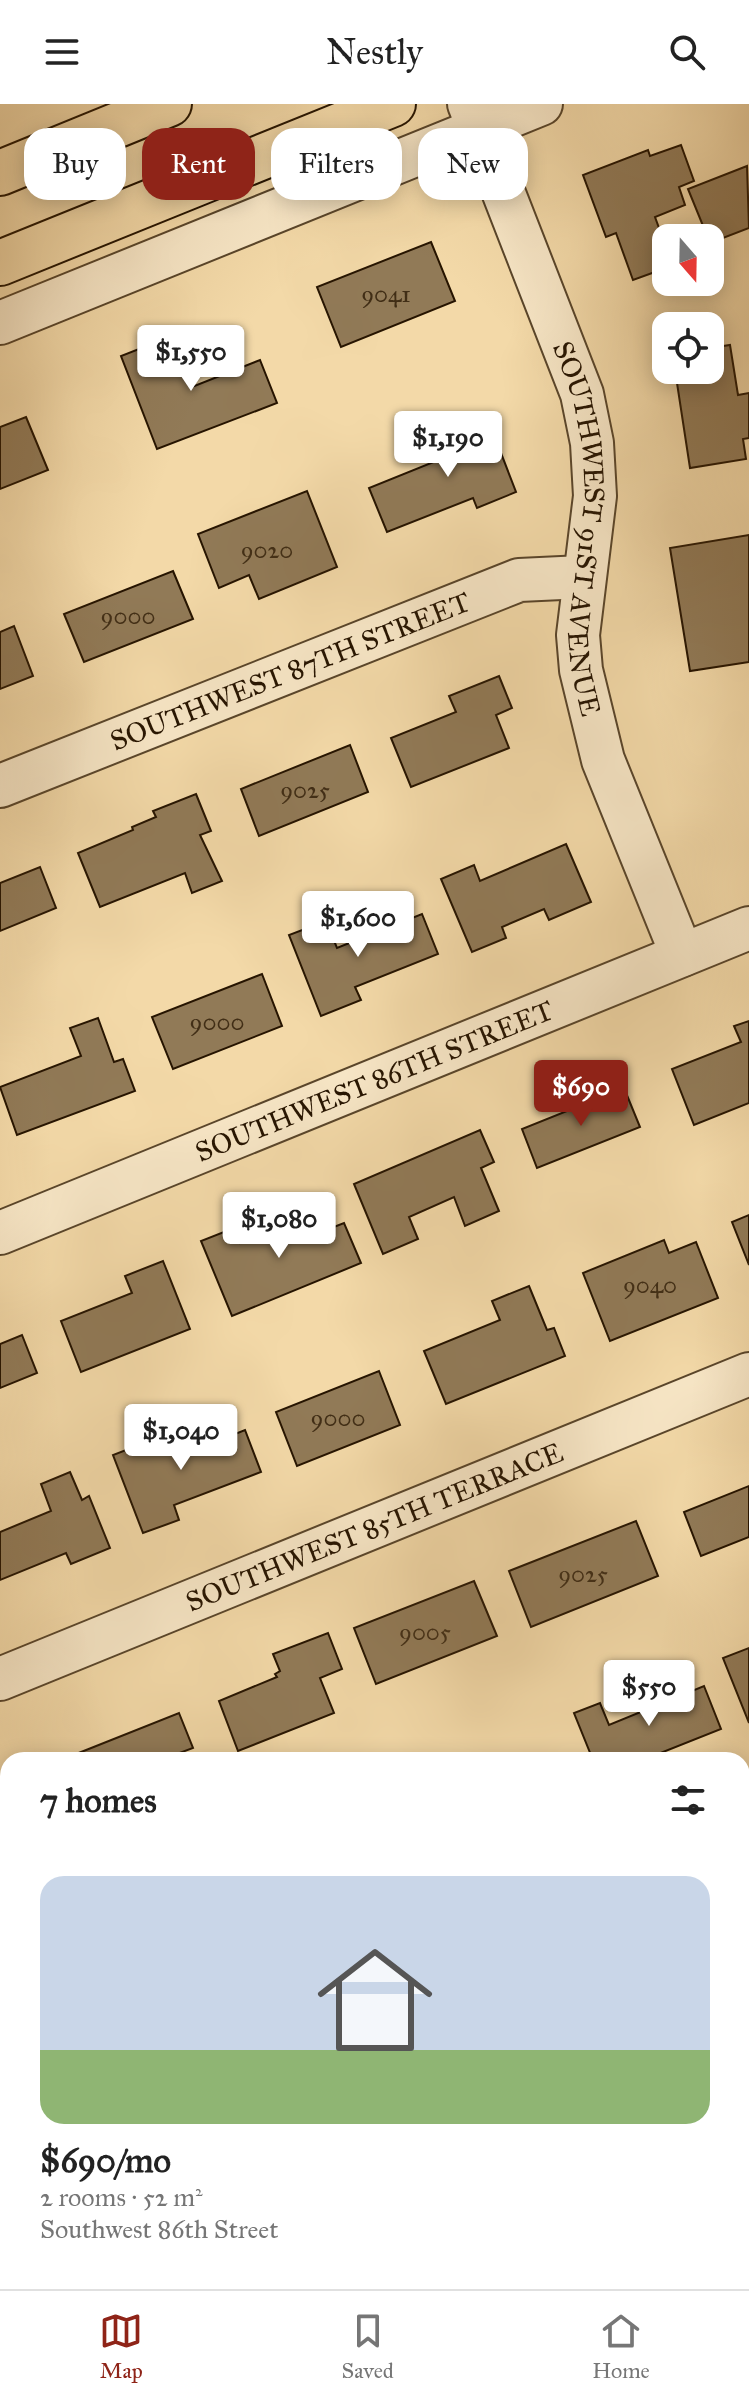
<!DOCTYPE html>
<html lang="en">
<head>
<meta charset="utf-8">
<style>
  :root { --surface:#fff; --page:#f2f2f2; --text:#222; --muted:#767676; --line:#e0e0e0; --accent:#8f2418 }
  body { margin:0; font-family:"IM FELL Great Primer",serif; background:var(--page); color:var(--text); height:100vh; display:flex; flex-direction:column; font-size:30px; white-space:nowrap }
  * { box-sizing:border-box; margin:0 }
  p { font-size:26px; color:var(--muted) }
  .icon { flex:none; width:44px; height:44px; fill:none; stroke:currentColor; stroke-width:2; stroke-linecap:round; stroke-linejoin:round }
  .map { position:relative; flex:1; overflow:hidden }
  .details { position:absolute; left:0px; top:1648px; width:750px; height:538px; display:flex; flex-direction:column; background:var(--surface); border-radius:24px 24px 0 0; box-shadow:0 4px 20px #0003 }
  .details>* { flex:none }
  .hud { position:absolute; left:24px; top:24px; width:702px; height:72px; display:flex; gap:16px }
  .needle { width:52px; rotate:160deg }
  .tools { position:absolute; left:652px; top:120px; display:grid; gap:16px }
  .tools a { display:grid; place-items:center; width:72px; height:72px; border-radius:16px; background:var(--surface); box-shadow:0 4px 20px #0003; font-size:40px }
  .price { position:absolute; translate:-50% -68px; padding:0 18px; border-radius:8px; background:#fff; color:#222; font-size:26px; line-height:52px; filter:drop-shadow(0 2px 4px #0008) }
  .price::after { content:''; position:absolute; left:50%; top:48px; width:24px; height:18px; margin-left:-12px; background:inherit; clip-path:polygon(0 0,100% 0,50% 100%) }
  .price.active { background:var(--accent); color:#fff }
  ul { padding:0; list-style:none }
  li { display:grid; align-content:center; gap:16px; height:424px; padding:0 40px }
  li+li { border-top:2px solid var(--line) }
  li span { display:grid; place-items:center; height:248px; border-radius:24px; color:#555 }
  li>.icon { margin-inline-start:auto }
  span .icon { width:144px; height:144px; fill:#fffc; stroke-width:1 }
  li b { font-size:34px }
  h2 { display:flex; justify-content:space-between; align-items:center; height:96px; padding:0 40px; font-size:34px }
  .pill { padding:0 28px; border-radius:24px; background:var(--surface); box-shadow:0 4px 20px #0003; font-size:28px; line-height:72px }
  .pill.active { background:var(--accent); color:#fff }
  header { display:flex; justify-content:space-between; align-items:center; height:104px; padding:0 40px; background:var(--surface); font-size:36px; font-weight:600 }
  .tabs { display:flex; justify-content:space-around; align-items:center; height:112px; border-top:2px solid var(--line); background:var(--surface); font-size:22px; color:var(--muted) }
  .tabs a { display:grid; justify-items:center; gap:4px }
  .tabs .active { color:var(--accent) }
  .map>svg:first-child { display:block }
  .water { fill:#ad966f; stroke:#776243; stroke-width:2 }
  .building { fill:#917a57; stroke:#261400; stroke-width:2 }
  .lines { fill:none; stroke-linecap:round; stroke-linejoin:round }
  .street-casing { stroke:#59452a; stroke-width:46 }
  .primary-casing { stroke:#261400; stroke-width:48 }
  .street { stroke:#f7e6c6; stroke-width:42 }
  .primary { stroke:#f3d9a8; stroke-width:44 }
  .labels { text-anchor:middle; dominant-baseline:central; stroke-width:8; stroke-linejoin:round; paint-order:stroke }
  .number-label { font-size:24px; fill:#412e16 }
  .street-label { font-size:28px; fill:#261400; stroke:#f7e6c6 }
</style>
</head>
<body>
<header><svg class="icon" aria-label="menu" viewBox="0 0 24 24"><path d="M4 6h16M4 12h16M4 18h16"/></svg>Nestly<svg class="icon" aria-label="search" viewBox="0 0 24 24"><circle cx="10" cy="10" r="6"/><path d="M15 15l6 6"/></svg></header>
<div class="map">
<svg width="749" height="2185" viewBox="0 0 749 2185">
  <rect width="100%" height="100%" fill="#f3d9a8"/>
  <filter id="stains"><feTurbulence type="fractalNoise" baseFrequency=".0025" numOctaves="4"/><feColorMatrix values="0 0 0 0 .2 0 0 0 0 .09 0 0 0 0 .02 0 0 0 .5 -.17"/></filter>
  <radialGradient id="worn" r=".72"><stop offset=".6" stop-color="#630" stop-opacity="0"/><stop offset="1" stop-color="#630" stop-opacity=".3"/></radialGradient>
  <polygon class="water" points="749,2039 749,2185 389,2185 406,2178 742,2178 742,2041"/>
  <g class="building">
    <polygon points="681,41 694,77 679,83 685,101 655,113 666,143 666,164 633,176 616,129 606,133 583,71 648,46 650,52"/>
    <polygon points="747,62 749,124 710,139 688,85"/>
    <polygon points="431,138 455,197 341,243 317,183"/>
    <polygon points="172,232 192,283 260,256 277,299 157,345 121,252"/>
    <polygon points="730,241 738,291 749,289 749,334 743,335 746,355 690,364 675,266 710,266 710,244"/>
    <polygon points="486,310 516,388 477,404 473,394 387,428 369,384 456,349 447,325"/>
    <polygon points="26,313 48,366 0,385 0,323"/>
    <polygon points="307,387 337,463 259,495 249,471 219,484 198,430"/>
    <polygon points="749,431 749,558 690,567 670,444"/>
    <polygon points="173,467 193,515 84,558 64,510"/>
    <polygon points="14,522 33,572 0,585 0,528"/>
    <polygon points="499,572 512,604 496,611 509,644 411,683 391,634 456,608 449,592"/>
    <polygon points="350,641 368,688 259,732 241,685"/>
    <polygon points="196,690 211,727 200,731 222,777 192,789 185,769 100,803 78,749 133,726 132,723 156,713 153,707"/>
    <polygon points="566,740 591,798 549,816 544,805 502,823 506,834 472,848 441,775 474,761 480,777"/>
    <polygon points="40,763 56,804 0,827 0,779"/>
    <polygon points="422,810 438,850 355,883 361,896 321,912 289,831 326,817 337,844"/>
    <polygon points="262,870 282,922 173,965 152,913"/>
    <polygon points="98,914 114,958 123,955 135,987 17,1031 0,983 81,952 70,924"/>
    <polygon points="749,917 749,999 694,1021 672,965 741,938 734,922"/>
    <polygon points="624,984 640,1023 537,1064 522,1025"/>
    <polygon points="480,1026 494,1058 481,1064 499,1107 465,1122 454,1093 409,1113 418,1135 383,1150 354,1080"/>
    <polygon points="326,1103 334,1123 344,1119 361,1159 232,1212 201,1137 234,1124 240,1139"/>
    <polygon points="749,1111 749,1161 732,1118"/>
    <polygon points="664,1136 669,1149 696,1138 718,1194 610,1237 583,1169"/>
    <polygon points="163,1157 190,1225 81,1268 61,1217 132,1189 125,1172"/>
    <polygon points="529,1182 547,1226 554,1224 565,1252 446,1300 424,1247 500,1216 492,1197"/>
    <polygon points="22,1231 37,1269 0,1284 0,1240"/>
    <polygon points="379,1267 400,1321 297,1362 276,1308"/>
    <polygon points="196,1319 205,1342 245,1326 261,1368 174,1401 179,1416 143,1429 113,1351"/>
    <polygon points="70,1368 82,1396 89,1392 110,1444 71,1460 66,1449 0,1476 0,1428 51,1407 41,1380"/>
    <polygon points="749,1382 749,1433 701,1452 684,1408"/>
    <polygon points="636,1417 658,1472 531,1523 509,1467"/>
    <polygon points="474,1477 497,1532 376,1580 354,1524"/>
    <polygon points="328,1529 342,1565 320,1574 334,1609 238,1647 219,1597 277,1573 275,1570 280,1567 273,1550"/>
    <polygon points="749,1544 749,1619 723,1554"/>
    <polygon points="704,1582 721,1625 643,1656 593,1656 574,1609 600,1599 609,1621"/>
    <polygon points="179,1609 193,1644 161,1656 61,1656"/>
    <polygon points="8,1674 8,1730 0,1734 0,1677"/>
    <polygon points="8,1862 8,1924 0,1927 0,1865"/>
    <polygon points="8,2109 8,2178 35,2178 37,2185 8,2185 0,2164 0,2112"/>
  </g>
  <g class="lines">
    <defs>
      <g id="street">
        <path id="s1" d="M469,0L582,290L592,339L595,392L578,531L581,566L603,656L682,851"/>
        <polyline points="0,219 541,0"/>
        <path id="s2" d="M0,682L519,476L583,473"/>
        <path id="s3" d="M0,1129L749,824"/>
        <path id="s4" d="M0,1575L749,1270"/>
        <polyline points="742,1718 749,1716"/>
        <polyline points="0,2020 8,2017"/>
      </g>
      <g id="primary">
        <polyline points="0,69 169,0"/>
        <polyline points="0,159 393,0"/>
      </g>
    </defs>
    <use href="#street" class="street-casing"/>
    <use href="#primary" class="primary-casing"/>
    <use href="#street" class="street"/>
    <use href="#primary" class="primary"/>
  </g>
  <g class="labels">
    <g class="number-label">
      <text x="386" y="190">9041</text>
      <text x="267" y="446">9020</text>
      <text x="128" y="512">9000</text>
      <text x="305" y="686">9025</text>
      <text x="217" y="918">9000</text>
      <text x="650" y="1181">9040</text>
      <text x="338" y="1314">9000</text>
      <text x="583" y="1470">9025</text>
      <text x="425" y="1528">9005</text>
    </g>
    <g class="street-label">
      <text stroke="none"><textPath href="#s1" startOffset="446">SOUTHWEST 91ST AVENUE</textPath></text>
      <text stroke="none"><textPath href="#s2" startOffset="312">SOUTHWEST 87TH STREET</textPath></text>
      <text stroke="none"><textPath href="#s3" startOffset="404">SOUTHWEST 86TH STREET</textPath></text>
      <text stroke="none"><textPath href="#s4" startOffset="404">SOUTHWEST 85TH TERRACE</textPath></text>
    </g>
  </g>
  <rect width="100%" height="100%" filter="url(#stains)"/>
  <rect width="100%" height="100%" fill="url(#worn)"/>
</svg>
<div class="tools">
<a><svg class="needle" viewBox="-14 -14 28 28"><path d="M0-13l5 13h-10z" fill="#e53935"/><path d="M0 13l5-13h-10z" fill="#767676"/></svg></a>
<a><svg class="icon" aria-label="locate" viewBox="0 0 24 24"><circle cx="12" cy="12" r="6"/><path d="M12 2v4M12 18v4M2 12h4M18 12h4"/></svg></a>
</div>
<b class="price" style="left:191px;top:289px">$1,550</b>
<b class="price" style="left:448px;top:375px">$1,190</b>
<b class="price" style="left:358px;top:855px">$1,600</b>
<b class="price active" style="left:581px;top:1024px">$690</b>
<b class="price" style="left:279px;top:1156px">$1,080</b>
<b class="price" style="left:181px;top:1368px">$1,040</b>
<b class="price" style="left:649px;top:1624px">$550</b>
<div class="hud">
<a class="pill">Buy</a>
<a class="pill active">Rent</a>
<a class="pill">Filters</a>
<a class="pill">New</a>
</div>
<section class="details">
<h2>7 homes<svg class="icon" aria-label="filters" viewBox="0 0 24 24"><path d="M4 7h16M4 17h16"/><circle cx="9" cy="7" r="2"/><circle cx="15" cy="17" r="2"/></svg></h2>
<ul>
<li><span style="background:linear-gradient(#c9d6e8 70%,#8fb573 0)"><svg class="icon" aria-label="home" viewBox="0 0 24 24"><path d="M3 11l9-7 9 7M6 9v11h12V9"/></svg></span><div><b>$690/mo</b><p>2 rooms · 52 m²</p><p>Southwest 86th Street</p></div></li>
</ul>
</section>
</div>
<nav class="tabs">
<a class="active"><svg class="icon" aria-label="map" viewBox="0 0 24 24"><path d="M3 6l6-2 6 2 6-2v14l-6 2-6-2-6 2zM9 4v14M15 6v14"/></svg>Map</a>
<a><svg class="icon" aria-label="saved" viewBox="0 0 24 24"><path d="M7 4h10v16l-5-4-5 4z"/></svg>Saved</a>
<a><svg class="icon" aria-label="home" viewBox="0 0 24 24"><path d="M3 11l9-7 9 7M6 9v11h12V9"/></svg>Home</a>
</nav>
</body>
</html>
